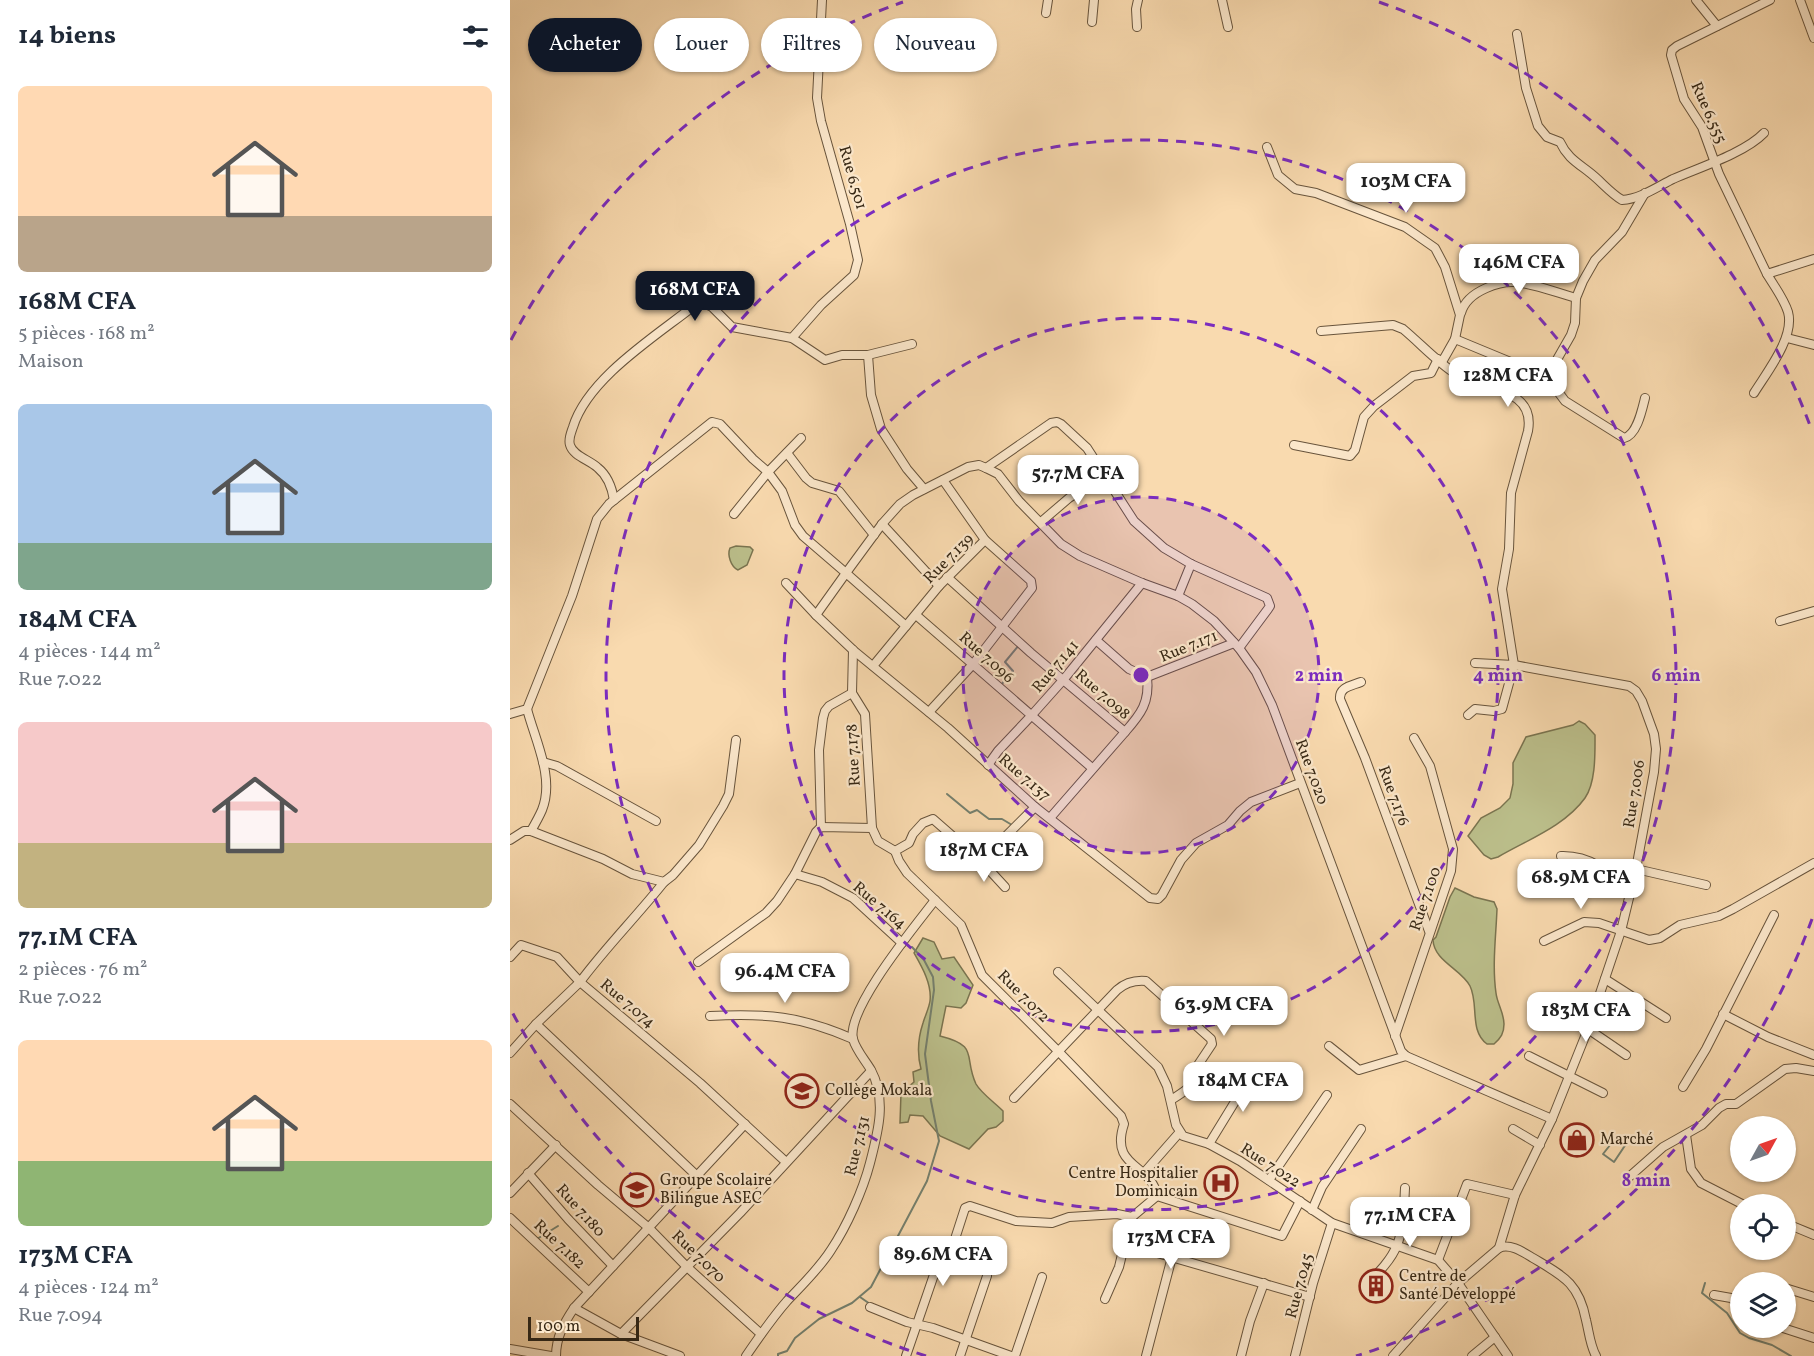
<!DOCTYPE html>
<html lang="fr">
<head>
<meta charset="utf-8">
<style>
  :root { --surface:#fff; --page:#f6f6f7; --text:#1f2937; --muted:#747a83; --accent:#111827 }
  body { margin:0; font-family:Vollkorn,serif; background:var(--page); color:var(--text); height:100vh; display:flex; flex-direction:column; font-size:22px; white-space:nowrap }
  * { box-sizing:border-box; margin:0 }
  p { font-size:20px; color:var(--muted) }
  .icon { flex:none; width:33px; height:33px; fill:none; stroke:currentColor; stroke-width:2; stroke-linecap:round; stroke-linejoin:round }
  .map { position:relative; flex:1; overflow:hidden }
  .side { display:flex; flex-direction:column; background:var(--surface); width:510px }
  .side>* { flex:none }
  .top-card { position:absolute; left:18px; top:18px; width:570px; height:54px; display:flex; gap:12px }
  .needle { width:39px; rotate:50deg }
  .buttons { position:absolute; left:1220px; top:1116px; display:grid; gap:12px }
  .buttons a { display:grid; place-items:center; width:66px; height:66px; border-radius:50%; background:var(--surface); box-shadow:0 2px 4px #0004; font-size:30px }
  .scale { position:absolute; left:18px; bottom:15px; width:111px; box-sizing:border-box; padding-left:6px; border:3px solid #372815; border-top:0; font-size:16px; line-height:21px; white-space:nowrap; color:#372815; -webkit-text-stroke:4px #fbe7cb; paint-order:stroke }
  .price { position:absolute; translate:-50% -51px; padding:0 14px; border-radius:12px; background:#fff; color:#222; font-size:20px; line-height:39px; filter:drop-shadow(0 2px 3px #0008) }
  .price::after { content:''; position:absolute; left:50%; top:36px; width:18px; height:14px; margin-left:-9px; background:inherit; clip-path:polygon(0 0,100% 0,50% 100%) }
  .price.current { background:var(--accent); color:#fff }
  ul { padding:0; list-style:none }
  li { display:grid; align-content:center; gap:12px; height:318px; padding:0 18px }
  li span { display:grid; place-items:center; height:186px; border-radius:9px; color:#555 }
  li>.icon { margin-inline-start:auto }
  span .icon { width:108px; height:108px; fill:#fffc; stroke-width:1 }
  li b { font-size:26px }
  h2 { display:flex; justify-content:space-between; align-items:center; height:72px; padding:0 18px; font-size:26px }
  .chip { padding:0 21px; border-radius:27px; background:var(--surface); box-shadow:0 2px 4px #0004; font-size:21px; line-height:54px }
  .chip.current { background:var(--accent); color:#fff }
  main { display:flex; flex:1; min-height:0 }
  .map>svg:first-child { display:block }
  .green { fill:#bcc08c; stroke:#7a7450; stroke-width:1.5 }
  .lines { fill:none; stroke-linecap:round; stroke-linejoin:round }
  .stream { stroke:#75806e; stroke-width:2 }
  .street-casing { stroke:#68543c; stroke-width:10 }
  .street { stroke:#fbe7cb; stroke-width:8 }
  .ring { fill:none; stroke:#7b2cbf; stroke-width:3; stroke-dasharray:10 8 }
  .labels { text-anchor:middle; dominant-baseline:central; stroke-width:4.5; stroke-linejoin:round; paint-order:stroke }
  .street-label { font-size:16px; fill:#372815; stroke:#fbe7cb }
  .poi-label { font-size:16px; fill:#372815; stroke:#fbe7cb; text-anchor:start }
  .centre { fill:#7b2cbf; stroke:#fbe7cb; stroke-width:3 }
  .ring-label { font-size:18px; text-anchor:middle; font-weight:bold; fill:#7b2cbf; stroke:#fbe7cb; stroke-width:4.5; stroke-linejoin:round; paint-order:stroke }
</style>
</head>
<body>
<main>
<section class="side">
<h2>14 biens<svg class="icon" aria-label="filters" viewBox="0 0 24 24"><path d="M4 7h16M4 17h16"/><circle cx="9" cy="7" r="2"/><circle cx="15" cy="17" r="2"/></svg></h2>
<ul>
<li><span style="background:linear-gradient(#ffd9b3 70%,#b9a48a 0)"><svg class="icon" aria-label="home" viewBox="0 0 24 24"><path d="M3 11l9-7 9 7M6 9v11h12V9"/></svg></span><div><b>168M CFA</b><p>5 pièces · 168 m²</p><p>Maison</p></div></li>
<li><span style="background:linear-gradient(#a9c7e8 75%,#7fa58c 0)"><svg class="icon" aria-label="home" viewBox="0 0 24 24"><path d="M3 11l9-7 9 7M6 9v11h12V9"/></svg></span><div><b>184M CFA</b><p>4 pièces · 144 m²</p><p>Rue 7.022</p></div></li>
<li><span style="background:linear-gradient(#f6c9c9 65%,#c2b280 0)"><svg class="icon" aria-label="home" viewBox="0 0 24 24"><path d="M3 11l9-7 9 7M6 9v11h12V9"/></svg></span><div><b>77.1M CFA</b><p>2 pièces · 76 m²</p><p>Rue 7.022</p></div></li>
<li><span style="background:linear-gradient(#ffd9b3 65%,#8fb573 0)"><svg class="icon" aria-label="home" viewBox="0 0 24 24"><path d="M3 11l9-7 9 7M6 9v11h12V9"/></svg></span><div><b>173M CFA</b><p>4 pièces · 124 m²</p><p>Rue 7.094</p></div></li>
</ul>
</section>
<div class="map">
<svg width="1304" height="1356" viewBox="0 0 1304 1356">
  <rect width="100%" height="100%" fill="#f9daaf"/>
  <filter id="stains"><feTurbulence type="fractalNoise" baseFrequency=".00333" numOctaves="4"/><feColorMatrix values="0 0 0 0 .2 0 0 0 0 .09 0 0 0 0 .02 0 0 0 .5 -.17"/></filter>
  <radialGradient id="worn" r=".72"><stop offset=".6" stop-color="#630" stop-opacity="0"/><stop offset="1" stop-color="#630" stop-opacity=".3"/></radialGradient>
  <g class="green">
    <path d="M226,546L240,547L243,550L237,565L228,570C221,567 217,555 220,548Z"/>
    <path d="M1069,721L1075,724L1085,735C1085,753 1086,782 1075,798C1055,826 1017,840 988,857L981,859L974,855L958,836L971,818L990,808L1000,798L1003,784V763L1016,737L1063,725Z"/>
    <path d="M945,888L964,897L984,902L987,909C986,936 982,965 986,993C987,1003 994,1013 994,1024C994,1033 991,1038 984,1044H977C959,1031 969,1004 960,986C951,969 924,961 923,940L926,937L940,897Z"/>
    <path d="M413,938L424,942L432,959L444,957L463,985L456,1003L451,1008L436,1006L430,1036C470,1046 453,1056 466,1084C471,1093 485,1103 493,1111V1121L486,1127L478,1129L459,1149L430,1136L413,1116L400,1115L398,1122L390,1123L391,1093L404,1082L403,1072L411,1069C407,1054 408,1038 413,1023C415,1016 419,1008 420,1001C422,984 412,967 404,953Z"/>
  </g>
  <g class="lines">
    <g class="stream">
      <polyline points="490,686 503,671 495,662 509,645"/>
      <polyline points="437,794 460,813 467,810 479,819 492,819 502,825"/>
      <polygon points="1108,1135 1116,1142 1116,1144 1104,1162 1093,1154"/>
      <polyline points="27,1239 48,1226"/>
      <polyline points="1195,1283 1192,1293 1217,1313 1230,1333 1239,1338 1262,1345 1281,1356"/>
      <polyline points="350,1297 360,1304"/>
      <polyline points="268,1356 268,1354 277,1351 285,1338 309,1319 342,1303 361,1287 417,1181 429,1141 421,1101 415,1054 424,990 423,977 414,960 402,947"/>
    </g>
    <defs>
      <g id="street">
        <polyline points="712,0 718,27"/>
        <polyline points="1186,0 1207,26"/>
        <polyline points="1260,0 1167,46 1162,50 1161,55 1174,99 1192,127 1209,174 1257,274 1304,259"/>
        <polyline points="1290,0 1304,38"/>
        <polyline points="536,13 538,0"/>
        <polyline points="582,22 584,0"/>
        <polyline points="627,27 626,9 628,0"/>
        <path d="M1007,34L1016,88L1028,126L1037,137L1050,142C1057,157 1066,162 1079,172C1091,181 1099,192 1112,200C1130,199 1147,187 1163,179C1188,168 1235,153 1254,133"/>
        <polyline points="757,147 768,175 785,189 806,193 895,227 925,248 935,267 950,315 945,339"/>
        <path d="M951,313C957,291 991,279 1012,283C1030,286 1048,293 1066,298"/>
        <path d="M811,331L883,325L893,329C911,344 927,362 946,374C971,391 1026,386 1018,431L1001,493L999,549L992,589L1004,665L965,663"/>
        <polyline points="282,338 311,305 344,275 348,260 340,224 311,121 307,98 312,0"/>
        <polyline points="1277,338 1304,345"/>
        <polyline points="358,355 361,395 371,429 397,469 414,489"/>
        <path d="M932,362L945,339L1037,377L1055,401L1114,438C1127,435 1132,410 1135,398"/>
        <polyline points="1037,377 1061,335 1065,323 1066,298 1073,281 1085,260 1112,232 1135,193"/>
        <path d="M1244,393C1257,372 1285,337 1278,312C1274,299 1264,286 1257,274"/>
        <polyline points="784,445 840,456 845,450 854,417 864,406 903,376 921,373 928,359"/>
        <polyline points="277,453 296,478 302,483 329,491 364,535"/>
        <polyline points="476,468 541,423 547,422 551,424 577,448 624,521 654,548 681,564 757,598 760,606 758,609 729,648"/>
        <polyline points="433,480 475,540"/>
        <path d="M104,500C102,488 98,476 88,468C80,460 63,456 60,445C58,439 61,433 63,427C78,378 146,336 185,305L194,303L202,307L222,327L282,338L315,360L332,355H358L402,344"/>
        <polyline points="224,514 258,472 291,438"/>
        <polyline points="531,522 559,498 593,475"/>
        <polyline points="372,524 429,586"/>
        <polyline points="437,577 521,653 615,732 540,818"/>
        <polyline points="276,583 306,615"/>
        <polyline points="668,596 681,564"/>
        <polyline points="406,615 582,768"/>
        <polyline points="1270,621 1304,611"/>
        <polyline points="396,626 336,573 306,615 343,650 438,728 525,807 640,898 648,899 652,895 671,860 686,843 718,825 730,811 741,802 790,783"/>
        <polyline points="586,640 619,669 637,677 724,643"/>
        <polyline points="343,650 342,693 355,714 362,828 368,841 385,851"/>
        <polyline points="363,666 429,586 475,540 521,581 522,588 464,663 419,712"/>
        <path d="M851,682C841,686 829,687 830,699L855,758L919,931"/>
        <path d="M17,709C25,740 45,778 32,810C29,817 25,824 21,831"/>
        <polyline points="0,714 17,709 62,596 87,519 99,504 202,422 210,424 243,459 258,472 272,491 285,525 293,536 336,573 372,524 390,504 403,495 458,467 469,465 476,468 488,474 509,501 551,544 570,556 632,583 668,596 682,604 704,621 729,648 746,672 762,705 891,1051 896,1056 1042,1119"/>
        <path d="M958,715L965,709L984,711L992,709L1004,665L1119,686L1126,691L1132,701L1144,734L1146,749L1144,772L1126,869L1111,931L1078,1029L1042,1119L1005,1195L989,1248C1000,1243 1013,1252 1023,1258C1053,1276 1069,1283 1076,1320C1079,1332 1080,1345 1086,1356"/>
        <path d="M615,732C631,714 640,702 637,677"/>
        <polyline points="33,762 47,766 146,821"/>
        <polyline points="478,765 488,751 521,716 554,679 632,583"/>
        <path d="M525,807L471,861L423,819L413,823L403,834L399,843L385,851L389,861L397,873L451,925L472,975L548,1051L611,1116L614,1124C599,1169 642,1163 647,1196"/>
        <polyline points="311,827 309,750 313,718 315,711 319,706 342,693"/>
        <polyline points="0,840 14,831 21,831 93,859 122,874 154,882 163,875 189,845 213,806 219,794 226,740"/>
        <path d="M1051,856C1081,855 1102,872 1119,895"/>
        <polyline points="471,861 495,887"/>
        <polyline points="1126,869 1196,885"/>
        <polyline points="285,874 306,832 311,827 362,828"/>
        <polyline points="1034,941 1074,922 1089,923 1139,940 1150,938 1170,925 1209,916 1223,909 1304,863"/>
        <path d="M0,957L11,945L47,957L70,982C96,947 127,916 154,882"/>
        <polyline points="188,962 256,913 267,901 285,874 312,882 343,898 392,943"/>
        <polyline points="548,972 648,1067 657,1086 666,1125 673,1136 699,1144 730,1161 822,1223 928,1260 948,1283 998,1356"/>
        <polyline points="1095,979 1156,1018"/>
        <polyline points="1213,1014 1258,1037 1304,1055"/>
        <polyline points="1044,1015 1078,1029 1116,1055"/>
        <path d="M200,1016C256,1013 291,1016 343,1039"/>
        <polyline points="885,1036 941,871 943,849 920,766 904,738"/>
        <polyline points="819,1046 849,1070 896,1056"/>
        <polyline points="0,1053 26,1024"/>
        <polyline points="1019,1056 1093,1093"/>
        <polyline points="1173,1087 1196,1049 1264,915"/>
        <path d="M504,1098L607,990C615,983 625,980 636,981L701,1039L702,1044L686,1068L689,1075C682,1087 672,1093 661,1100"/>
        <polyline points="0,1104 88,1185 139,1228 177,1267 251,1334"/>
        <polyline points="1003,1129 1030,1145"/>
        <polyline points="1176,1135 1181,1169 1191,1183 1232,1204"/>
        <polyline points="699,1144 729,1095 731,1089 729,1076"/>
        <polyline points="18,1173 58,1219 103,1266"/>
        <polyline points="633,1174 669,1133"/>
        <polyline points="187,1176 26,1024 70,982 190,1083 276,1162"/>
        <polyline points="1119,1177 1153,1147 1192,1125 1209,1108 1216,1104 1226,1104 1275,1069 1286,1068 1304,1071"/>
        <polyline points="759,1180 817,1095"/>
        <polyline points="0,1193 46,1145"/>
        <polyline points="647,1196 622,1217 616,1244 800,1297"/>
        <polyline points="647,1196 772,1236 790,1201"/>
        <polyline points="802,1210 812,1187 851,1129"/>
        <polyline points="0,1218 79,1292"/>
        <polyline points="1275,1223 1304,1235"/>
        <polyline points="928,1260 957,1184 1005,1195"/>
        <path d="M855,1286C866,1275 881,1261 887,1245C894,1228 894,1206 895,1188"/>
        <polyline points="1275,1288 1304,1297"/>
        <polyline points="1204,1295 1221,1298 1230,1304"/>
        <polyline points="595,1299 609,1267 615,1242"/>
        <polyline points="360,1307 397,1322 423,1328 501,1356"/>
        <polyline points="64,1308 111,1334 230,1213 361,1071"/>
        <polyline points="1273,1328 1304,1338"/>
        <polyline points="111,1334 170,1356"/>
        <polyline points="0,1349 41,1356"/>
        <path d="M46,1356C46,1337 54,1323 64,1308L235,1124"/>
        <path d="M236,1356C249,1337 262,1318 277,1301C292,1285 309,1269 321,1250C337,1226 353,1190 360,1163C368,1132 377,1100 361,1070C355,1060 346,1050 343,1039C336,1009 406,925 425,900"/>
        <polyline points="396,1356 428,1263 436,1254 444,1242 455,1208 460,1206 506,1221 542,1223 559,1217 607,1214 622,1217"/>
        <polyline points="450,1356 477,1276"/>
        <polyline points="505,1356 532,1277"/>
        <polyline points="636,1356 662,1257"/>
        <polyline points="731,1356 740,1321 754,1283"/>
        <polyline points="785,1356 803,1283 822,1223"/>
        <polyline points="883,1356 948,1283 989,1248"/>
        <polyline points="962,1356 985,1337"/>
      </g>
    </defs>
    <use href="#street" class="street-casing"/>
    <use href="#street" class="street"/>
  </g>
  <circle cx="631" cy="675" r="178" fill="#7b2cbf" fill-opacity=".12"/>
  <g class="ring">
    <circle cx="631" cy="675" r="178"/>
    <circle cx="631" cy="675" r="357"/>
    <circle cx="631" cy="675" r="535"/>
    <path d="M1302 919A714 714 0 0 1 846 1356M416 1356A714 714 0 0 1 1 1010M1 340A714 714 0 0 1 393 2M869 2A714 714 0 0 1 1302 431"/>
  </g>
  <defs>
    <symbol id="school-ring" viewBox="-11 -11 22 22"><circle r="9.5" fill="#fbe7cb" stroke="#8f2418" stroke-width="1.5"/><path d="M0-5L7-2L0 1L-7-2ZM-4 1L0 2.5L4 1V4Q0 6-4 4Z" fill="#8f2418"/></symbol>
    <symbol id="shop-ring" viewBox="-11 -11 22 22"><circle r="9.5" fill="#fbe7cb" stroke="#8f2418" stroke-width="1.5"/><path d="M-5-2.5h2.3a2.7 3.5 0 0 1 5.4 0H5L5.5 6h-11ZM-1.5-2.5h3a1.5 2.3 0 0 0-3 0Z" fill="#8f2418"/></symbol>
    <symbol id="hospital-ring" viewBox="-11 -11 22 22"><circle r="9.5" fill="#fbe7cb" stroke="#8f2418" stroke-width="1.5"/><path d="M-5-5h3v3.5h4V-5h3V5h-3V1.5h-4V5h-3Z" fill="#8f2418"/></symbol>
    <symbol id="building-ring" viewBox="-11 -11 22 22"><circle r="9.5" fill="#fbe7cb" stroke="#8f2418" stroke-width="1.5"/><path d="M-4-6H4V6H1V3H-1V6H-4ZM-2.5-4.3h1.7v1.8h-1.7ZM.8-4.3h1.7v1.8H.8ZM-2.5-1h1.7V.8h-1.7ZM.8-1h1.7V.8H.8Z" fill="#8f2418"/></symbol>
  </defs>
  <g fill-rule="evenodd">
    <use href="#school-ring" x="273" y="1072" width="38" height="38"/>
    <use href="#shop-ring" x="1048" y="1121" width="38" height="38"/>
    <use href="#hospital-ring" x="692" y="1164" width="38" height="38"/>
    <use href="#school-ring" x="108" y="1171" width="38" height="38"/>
    <use href="#building-ring" x="847" y="1267" width="38" height="38"/>
  </g>
  <g class="labels">
    <g class="street-label">
      <text transform="translate(1198 113) rotate(66)">Rue 6.555</text>
      <text transform="translate(342 178) rotate(74)">Rue 6.501</text>
      <text transform="translate(439 559) rotate(-45)">Rue 7.139</text>
      <text transform="translate(679 647) rotate(-22)">Rue 7.171</text>
      <text transform="translate(476 658) rotate(42)">Rue 7.096</text>
      <text transform="translate(546 667) rotate(-50)">Rue 7.141</text>
      <text transform="translate(592 695) rotate(41)">Rue 7.098</text>
      <text transform="translate(344 755) rotate(-93)">Rue 7.178</text>
      <text transform="translate(801 772) rotate(70)">Rue 7.020</text>
      <text transform="translate(514 778) rotate(41)">Rue 7.137</text>
      <text transform="translate(1125 794) rotate(-81)">Rue 7.006</text>
      <text transform="translate(883 796) rotate(70)">Rue 7.176</text>
      <text transform="translate(916 899) rotate(-71)">Rue 7.100</text>
      <text transform="translate(369 906) rotate(40)">Rue 7.164</text>
      <text transform="translate(513 997) rotate(45)">Rue 7.072</text>
      <text transform="translate(117 1004) rotate(40)">Rue 7.074</text>
      <text transform="translate(348 1146) rotate(-76)">Rue 7.131</text>
      <text transform="translate(760 1166) rotate(33)">Rue 7.022</text>
      <text transform="translate(70 1211) rotate(48)">Rue 7.180</text>
      <text transform="translate(49 1245) rotate(43)">Rue 7.182</text>
      <text transform="translate(188 1257) rotate(44)">Rue 7.070</text>
      <text transform="translate(790 1286) rotate(-75)">Rue 7.045</text>
    </g>
    <g class="poi-label">
      <text x="315" y="1091">Collège Mokala</text>
      <text x="1090" y="1140">Marché</text>
      <text x="688" y="1174" text-anchor="end">Centre Hospitalier<tspan x="688" dy="18">Dominicain</tspan></text>
      <text x="150" y="1181">Groupe Scolaire<tspan x="150" dy="18">Bilingue ASEC</tspan></text>
      <text x="889" y="1277">Centre de<tspan x="889" dy="18">Santé Développé</tspan></text>
    </g>
  </g>
  <circle cx="631" cy="675" r="9" class="centre"/>
  <g class="ring-label">
    <text x="809" y="681">2 min</text>
    <text x="988" y="681">4 min</text>
    <text x="1166" y="681">6 min</text>
    <text x="1136" y="1186">8 min</text>
  </g>
  <rect width="100%" height="100%" filter="url(#stains)"/>
  <rect width="100%" height="100%" fill="url(#worn)"/>
</svg>
<div class="buttons">
<a><svg class="needle" viewBox="-14 -14 28 28"><path d="M0-13l5 13h-10z" fill="#e53935"/><path d="M0 13l5-13h-10z" fill="#747a83"/></svg></a>
<a><svg class="icon" aria-label="locate" viewBox="0 0 24 24"><circle cx="12" cy="12" r="6"/><path d="M12 2v4M12 18v4M2 12h4M18 12h4"/></svg></a>
<a><svg class="icon" aria-label="layers" viewBox="0 0 24 24"><path d="M12 4l9 5-9 5-9-5zM3 14l9 5 9-5"/></svg></a>
</div>
<div class="scale">100 m</div>
<b class="price" style="left:896px;top:214px">103M CFA</b>
<b class="price" style="left:1009px;top:295px">146M CFA</b>
<b class="price current" style="left:185px;top:322px">168M CFA</b>
<b class="price" style="left:998px;top:408px">128M CFA</b>
<b class="price" style="left:568px;top:506px">57.7M CFA</b>
<b class="price" style="left:474px;top:883px">187M CFA</b>
<b class="price" style="left:1071px;top:910px">68.9M CFA</b>
<b class="price" style="left:275px;top:1004px">96.4M CFA</b>
<b class="price" style="left:714px;top:1037px">63.9M CFA</b>
<b class="price" style="left:1076px;top:1043px">183M CFA</b>
<b class="price" style="left:733px;top:1113px">184M CFA</b>
<b class="price" style="left:900px;top:1248px">77.1M CFA</b>
<b class="price" style="left:661px;top:1270px">173M CFA</b>
<b class="price" style="left:433px;top:1287px">89.6M CFA</b>
<div class="top-card">
<a class="chip current">Acheter</a>
<a class="chip">Louer</a>
<a class="chip">Filtres</a>
<a class="chip">Nouveau</a>
</div>
</div>
</main>
</body>
</html>
